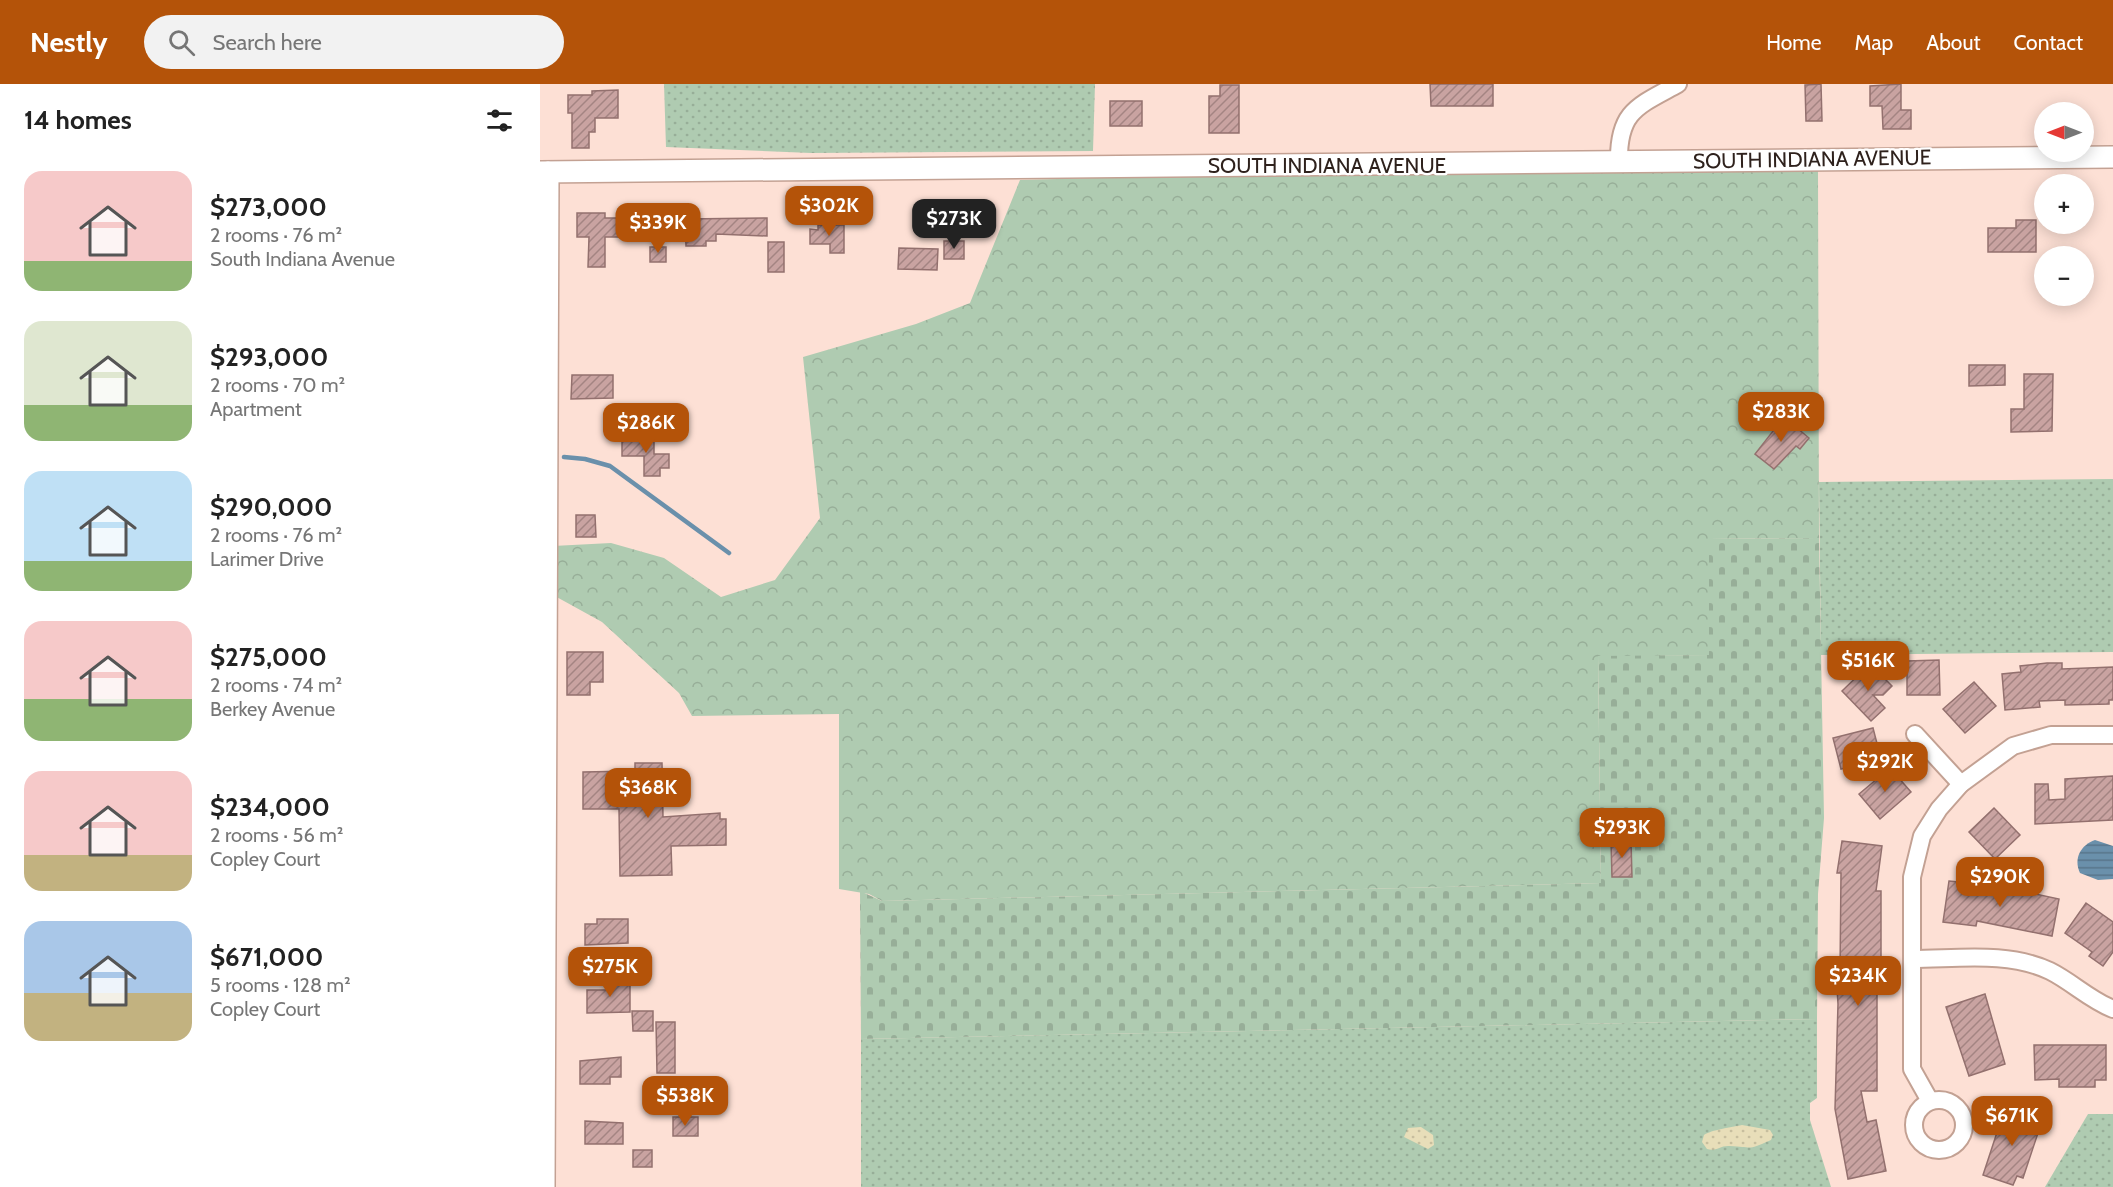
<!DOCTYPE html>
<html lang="en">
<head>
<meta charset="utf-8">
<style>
  :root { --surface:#fff; --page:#f2f2f2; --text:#222; --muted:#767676; --accent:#b45309 }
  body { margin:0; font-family:Cabin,sans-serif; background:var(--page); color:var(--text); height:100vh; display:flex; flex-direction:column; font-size:22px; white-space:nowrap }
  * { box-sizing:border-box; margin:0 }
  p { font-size:20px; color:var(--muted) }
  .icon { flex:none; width:33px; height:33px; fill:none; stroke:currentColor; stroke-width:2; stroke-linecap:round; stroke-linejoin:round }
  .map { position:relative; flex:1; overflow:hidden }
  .side { display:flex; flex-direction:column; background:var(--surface); width:540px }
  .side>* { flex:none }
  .needle { width:39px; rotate:270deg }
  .buttons { position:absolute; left:1494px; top:18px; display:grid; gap:12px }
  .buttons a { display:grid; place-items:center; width:60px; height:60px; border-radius:50%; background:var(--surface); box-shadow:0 3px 15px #0003; font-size:30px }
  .price { position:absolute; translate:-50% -51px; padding:0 14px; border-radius:12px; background:var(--accent); color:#fff; font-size:20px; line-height:39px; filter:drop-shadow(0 2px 3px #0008) }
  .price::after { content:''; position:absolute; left:50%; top:36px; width:18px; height:14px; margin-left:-9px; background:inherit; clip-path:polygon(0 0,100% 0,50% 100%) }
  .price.on { background:#222; color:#fff }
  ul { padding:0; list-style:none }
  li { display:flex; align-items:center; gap:18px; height:150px; padding:0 24px }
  li span { display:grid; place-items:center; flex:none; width:168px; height:120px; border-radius:18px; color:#555 }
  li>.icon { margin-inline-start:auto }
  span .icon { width:72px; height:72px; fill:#fffc; stroke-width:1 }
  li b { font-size:26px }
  h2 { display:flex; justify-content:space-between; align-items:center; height:72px; padding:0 24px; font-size:26px }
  header { display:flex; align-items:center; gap:36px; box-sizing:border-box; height:84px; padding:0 30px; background:var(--accent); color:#fff }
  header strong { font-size:28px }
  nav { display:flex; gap:33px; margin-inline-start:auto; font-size:21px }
  .search { width:420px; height:54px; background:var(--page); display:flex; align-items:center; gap:15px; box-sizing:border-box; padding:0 21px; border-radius:33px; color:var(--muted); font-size:22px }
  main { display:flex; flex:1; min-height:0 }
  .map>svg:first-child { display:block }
  .green { fill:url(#green-dots) }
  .forest { fill:url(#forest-crowns) }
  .sand { fill:url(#sand-dots) }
  .cemetery { fill:url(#cemetery-stones) }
  .water { fill:url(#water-rules) }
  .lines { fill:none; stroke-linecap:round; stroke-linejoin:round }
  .stream { stroke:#6a90ab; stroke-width:4.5 }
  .building { fill:url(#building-hatch); stroke:#93706e; stroke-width:1.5 }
  .minor-casing { stroke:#c3a193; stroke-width:20 }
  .tertiary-casing { stroke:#c3a193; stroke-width:24 }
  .minor { stroke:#fff; stroke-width:16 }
  .tertiary { stroke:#fff; stroke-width:21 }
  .labels { text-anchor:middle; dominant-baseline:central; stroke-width:4.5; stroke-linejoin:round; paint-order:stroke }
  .street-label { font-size:21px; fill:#2e211c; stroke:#fff }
</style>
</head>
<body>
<header>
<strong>Nestly</strong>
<div class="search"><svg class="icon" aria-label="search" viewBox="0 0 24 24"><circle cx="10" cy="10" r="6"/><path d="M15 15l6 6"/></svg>Search here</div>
<nav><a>Home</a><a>Map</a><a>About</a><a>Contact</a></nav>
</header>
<main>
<section class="side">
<h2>14 homes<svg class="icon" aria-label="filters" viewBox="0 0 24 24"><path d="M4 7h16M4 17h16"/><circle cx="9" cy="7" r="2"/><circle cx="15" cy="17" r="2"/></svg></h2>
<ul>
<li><span style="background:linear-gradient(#f6c9c9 75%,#8fb573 0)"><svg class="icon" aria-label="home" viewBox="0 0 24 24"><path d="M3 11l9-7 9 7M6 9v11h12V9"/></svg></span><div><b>$273,000</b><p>2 rooms · 76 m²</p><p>South Indiana Avenue</p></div></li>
<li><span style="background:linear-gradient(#dfe7d0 70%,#8fb573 0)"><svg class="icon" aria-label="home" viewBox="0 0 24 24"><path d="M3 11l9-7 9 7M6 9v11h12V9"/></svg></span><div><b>$293,000</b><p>2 rooms · 70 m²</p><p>Apartment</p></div></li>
<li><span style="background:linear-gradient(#bfe0f5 75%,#8fb573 0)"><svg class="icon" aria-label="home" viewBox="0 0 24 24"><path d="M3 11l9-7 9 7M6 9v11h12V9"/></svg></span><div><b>$290,000</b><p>2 rooms · 76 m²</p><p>Larimer Drive</p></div></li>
<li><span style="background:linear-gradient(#f6c9c9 65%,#8fb573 0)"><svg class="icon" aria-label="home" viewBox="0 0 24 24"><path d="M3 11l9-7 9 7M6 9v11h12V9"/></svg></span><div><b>$275,000</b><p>2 rooms · 74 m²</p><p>Berkey Avenue</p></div></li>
<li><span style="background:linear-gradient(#f6c9c9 70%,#c2b280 0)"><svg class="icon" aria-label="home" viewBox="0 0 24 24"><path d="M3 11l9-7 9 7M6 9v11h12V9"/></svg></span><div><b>$234,000</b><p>2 rooms · 56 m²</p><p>Copley Court</p></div></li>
<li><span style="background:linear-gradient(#a9c7e8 60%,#c2b280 0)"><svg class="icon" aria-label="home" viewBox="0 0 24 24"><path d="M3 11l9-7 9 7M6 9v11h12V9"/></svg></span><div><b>$671,000</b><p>5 rooms · 128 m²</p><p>Copley Court</p></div></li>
</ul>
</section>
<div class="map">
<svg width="1573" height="1103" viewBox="0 0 1573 1103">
  <defs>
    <pattern id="green-dots" width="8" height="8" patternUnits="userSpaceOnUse" patternTransform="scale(1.5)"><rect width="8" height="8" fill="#afcbb1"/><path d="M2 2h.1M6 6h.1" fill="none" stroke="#97ae98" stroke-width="1.8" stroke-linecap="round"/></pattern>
    <pattern id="forest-crowns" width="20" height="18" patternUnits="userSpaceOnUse" patternTransform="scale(1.5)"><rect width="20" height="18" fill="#afcbb1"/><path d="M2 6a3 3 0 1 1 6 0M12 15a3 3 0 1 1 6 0" fill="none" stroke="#97ae98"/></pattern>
    <pattern id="sand-dots" width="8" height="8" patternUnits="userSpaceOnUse" patternTransform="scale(1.5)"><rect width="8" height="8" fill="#e8deb9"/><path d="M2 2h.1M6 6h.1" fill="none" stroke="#c7be9e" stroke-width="1.8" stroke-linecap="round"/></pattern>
    <pattern id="cemetery-stones" width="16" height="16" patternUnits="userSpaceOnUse" patternTransform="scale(1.5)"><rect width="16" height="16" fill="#afcbb1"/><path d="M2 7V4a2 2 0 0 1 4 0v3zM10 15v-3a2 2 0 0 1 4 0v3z" fill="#97ae98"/></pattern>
    <pattern id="water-rules" width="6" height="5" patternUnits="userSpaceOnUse" patternTransform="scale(1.5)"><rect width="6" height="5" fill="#6a90ab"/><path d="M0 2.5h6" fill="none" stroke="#58758a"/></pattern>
    <pattern id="building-hatch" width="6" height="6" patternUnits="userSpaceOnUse" patternTransform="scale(1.5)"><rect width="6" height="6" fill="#c9a3a1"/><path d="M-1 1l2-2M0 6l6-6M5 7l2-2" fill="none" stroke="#a48482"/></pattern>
  </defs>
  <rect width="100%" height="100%" fill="#fde0d5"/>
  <g class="green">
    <polygon points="124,0 555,0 553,67 271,69 126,63"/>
    <polygon points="1573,395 1573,568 1281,571 1279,398"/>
    <polygon points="1277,935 1277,1014 1270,1019 1270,1036 1291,1103 321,1103 321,955"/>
    <polygon points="1548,1030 1573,1030 1573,1103 1505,1103"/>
  </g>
  <polygon class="forest" points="1262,75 1278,87 1279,454 1169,455 1169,571 1058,573 1061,799 342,817 329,810 299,805 299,630 152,632 139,609 62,538 13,511 13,462 71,459 124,474 181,513 235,496 280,434 263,273 376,240 430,219 480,96"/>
  <g class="sand">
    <path d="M1202,1041L1230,1046L1233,1051L1231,1056C1206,1067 1214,1063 1190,1062C1180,1061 1176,1068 1167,1065L1162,1058L1164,1051C1171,1046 1192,1043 1202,1041Z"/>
    <polygon points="881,1043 893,1051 894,1061 888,1065 864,1053 868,1044"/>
  </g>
  <polygon class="cemetery" points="1279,454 1284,734 1278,810 1277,935 321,955 320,807 342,817 1061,799 1058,572 1169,571 1169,455"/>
  <path class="water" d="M1555,756L1573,762V795L1558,796L1540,789C1533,774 1541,761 1555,756Z"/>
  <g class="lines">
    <polyline class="stream" points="24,373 45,375 70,382 189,469"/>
  </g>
  <g class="building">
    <polygon points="890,0 953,0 953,22 891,22"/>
    <polygon points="1281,0 1282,37 1266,37 1265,1"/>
    <polygon points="1361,0 1361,26 1371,26 1371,45 1343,45 1342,22 1330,22 1330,2"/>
    <polygon points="680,1 699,1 699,49 669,49 669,12 680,12"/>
    <polygon points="78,6 78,34 55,34 55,48 49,48 49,64 32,64 32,29 28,29 28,11 52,11 52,7"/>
    <rect x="570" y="17" width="32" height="25"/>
    <polygon points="37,129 65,129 65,134 111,134 111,153 65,153 65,183 48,183 49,153 37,153"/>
    <polygon points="227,134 227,152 176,150 176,157 166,157 166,162 146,162 145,135"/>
    <polygon points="1476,136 1496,136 1496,168 1448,168 1448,144 1476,144"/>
    <polygon points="278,141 304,141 304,169 290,169 290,160 270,160 270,145 278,146"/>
    <rect x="404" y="157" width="20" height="18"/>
    <rect x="228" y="158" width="16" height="30"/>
    <rect x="110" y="163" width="16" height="15"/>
    <polygon points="359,164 398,165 397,186 358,185"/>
    <polygon points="1429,281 1465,281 1465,301 1429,302"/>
    <polygon points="1484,290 1513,290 1512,347 1471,348 1471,325 1484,325"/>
    <polygon points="32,291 73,291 73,314 31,315"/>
    <polygon points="1244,333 1269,354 1260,365 1256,362 1234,385 1215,370"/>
    <polygon points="82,353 114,353 114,370 129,370 129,384 120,384 120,392 104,392 104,372 82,372"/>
    <polygon points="36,431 55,431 56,453 36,453"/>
    <polygon points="27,568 63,568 63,598 50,598 50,611 27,611"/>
    <polygon points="1399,576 1400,611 1367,611 1367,577"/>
    <polygon points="1507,579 1522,579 1522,585 1573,583 1573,616 1569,616 1569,620 1525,621 1525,616 1499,617 1500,623 1465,626 1462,590 1481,588 1480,582"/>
    <polygon points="1330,580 1352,602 1343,611 1333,611 1345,624 1331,637 1302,607"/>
    <polygon points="1434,598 1456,622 1425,649 1403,625"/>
    <polygon points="1333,644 1341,675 1301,685 1293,654"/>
    <polygon points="95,679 122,679 123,733 180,729 180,735 186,735 186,761 131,762 132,791 80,792 79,725 43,725 43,688 95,687"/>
    <polygon points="1350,684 1371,708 1340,735 1319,710"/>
    <polygon points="1573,692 1573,736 1495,740 1495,700 1508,700 1509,716 1525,715 1525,695"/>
    <polygon points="1454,724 1480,751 1455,775 1429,748"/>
    <polygon points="1071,757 1091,757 1092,793 1072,793"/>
    <polygon points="1302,757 1342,762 1336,807 1341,807 1341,880 1337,880 1337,1007 1321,1007 1327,1038 1336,1036 1346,1087 1308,1095 1295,1025 1298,920 1296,888 1300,888 1301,789 1297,789"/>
    <polygon points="1409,797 1457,802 1519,815 1512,852 1437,837 1436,842 1403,838"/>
    <polygon points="1546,819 1573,838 1573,868 1563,882 1549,872 1552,868 1525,849"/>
    <polygon points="57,835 88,835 88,859 45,861 45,840 57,840"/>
    <polygon points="68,896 90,896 90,928 47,929 47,906 68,906"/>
    <polygon points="1445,910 1465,980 1429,992 1406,923"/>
    <polygon points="92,927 113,927 113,947 93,947"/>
    <polygon points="116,938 135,938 135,989 117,989"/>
    <polygon points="1494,961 1566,961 1566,996 1555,996 1555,1003 1519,1003 1519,995 1495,996"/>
    <polygon points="81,973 81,993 70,993 70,1000 40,1000 40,977"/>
    <polygon points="1465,1024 1502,1037 1483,1094 1477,1092 1473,1101 1443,1091"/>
    <rect x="133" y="1033" width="25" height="19"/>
    <polygon points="45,1037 83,1039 83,1060 45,1060"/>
    <rect x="93" y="1066" width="19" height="17"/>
  </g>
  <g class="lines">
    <defs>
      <g id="minor">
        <path d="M1079,78C1078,27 1098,22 1138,0"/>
        <polyline points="1375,650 1421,700"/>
        <path d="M1372,875C1417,875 1468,867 1510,887C1532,898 1550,916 1573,925"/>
        <circle cx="1399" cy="1041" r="25"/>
        <polyline points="1390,1017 1372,985 1372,793 1382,752 1399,725 1421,700 1473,662 1511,651 1573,651"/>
      </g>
      <g id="tertiary">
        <polyline points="0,88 1573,73"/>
        <polyline points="4,1103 8,88"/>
      </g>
    </defs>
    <use href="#minor" class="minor-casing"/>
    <use href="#tertiary" class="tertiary-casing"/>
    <use href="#minor" class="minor"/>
    <use href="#tertiary" class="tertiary"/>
  </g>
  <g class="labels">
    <g class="street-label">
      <text transform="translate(1272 75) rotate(-1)">SOUTH INDIANA AVENUE</text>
      <text x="787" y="81">SOUTH INDIANA AVENUE</text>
    </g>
  </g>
</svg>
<div class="buttons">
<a><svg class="needle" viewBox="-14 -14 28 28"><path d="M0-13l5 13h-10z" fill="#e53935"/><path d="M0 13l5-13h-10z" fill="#767676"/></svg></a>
<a>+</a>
<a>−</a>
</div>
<b class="price" style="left:289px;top:153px">$302K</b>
<b class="price on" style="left:414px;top:166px">$273K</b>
<b class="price" style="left:118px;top:170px">$339K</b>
<b class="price" style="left:1241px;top:359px">$283K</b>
<b class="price" style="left:106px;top:370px">$286K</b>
<b class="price" style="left:1328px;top:608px">$516K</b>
<b class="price" style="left:1345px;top:709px">$292K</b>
<b class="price" style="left:108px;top:735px">$368K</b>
<b class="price" style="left:1082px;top:775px">$293K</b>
<b class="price" style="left:1460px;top:824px">$290K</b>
<b class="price" style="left:70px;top:914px">$275K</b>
<b class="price" style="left:1318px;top:923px">$234K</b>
<b class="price" style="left:145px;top:1043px">$538K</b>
<b class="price" style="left:1472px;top:1063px">$671K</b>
</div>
</main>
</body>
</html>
